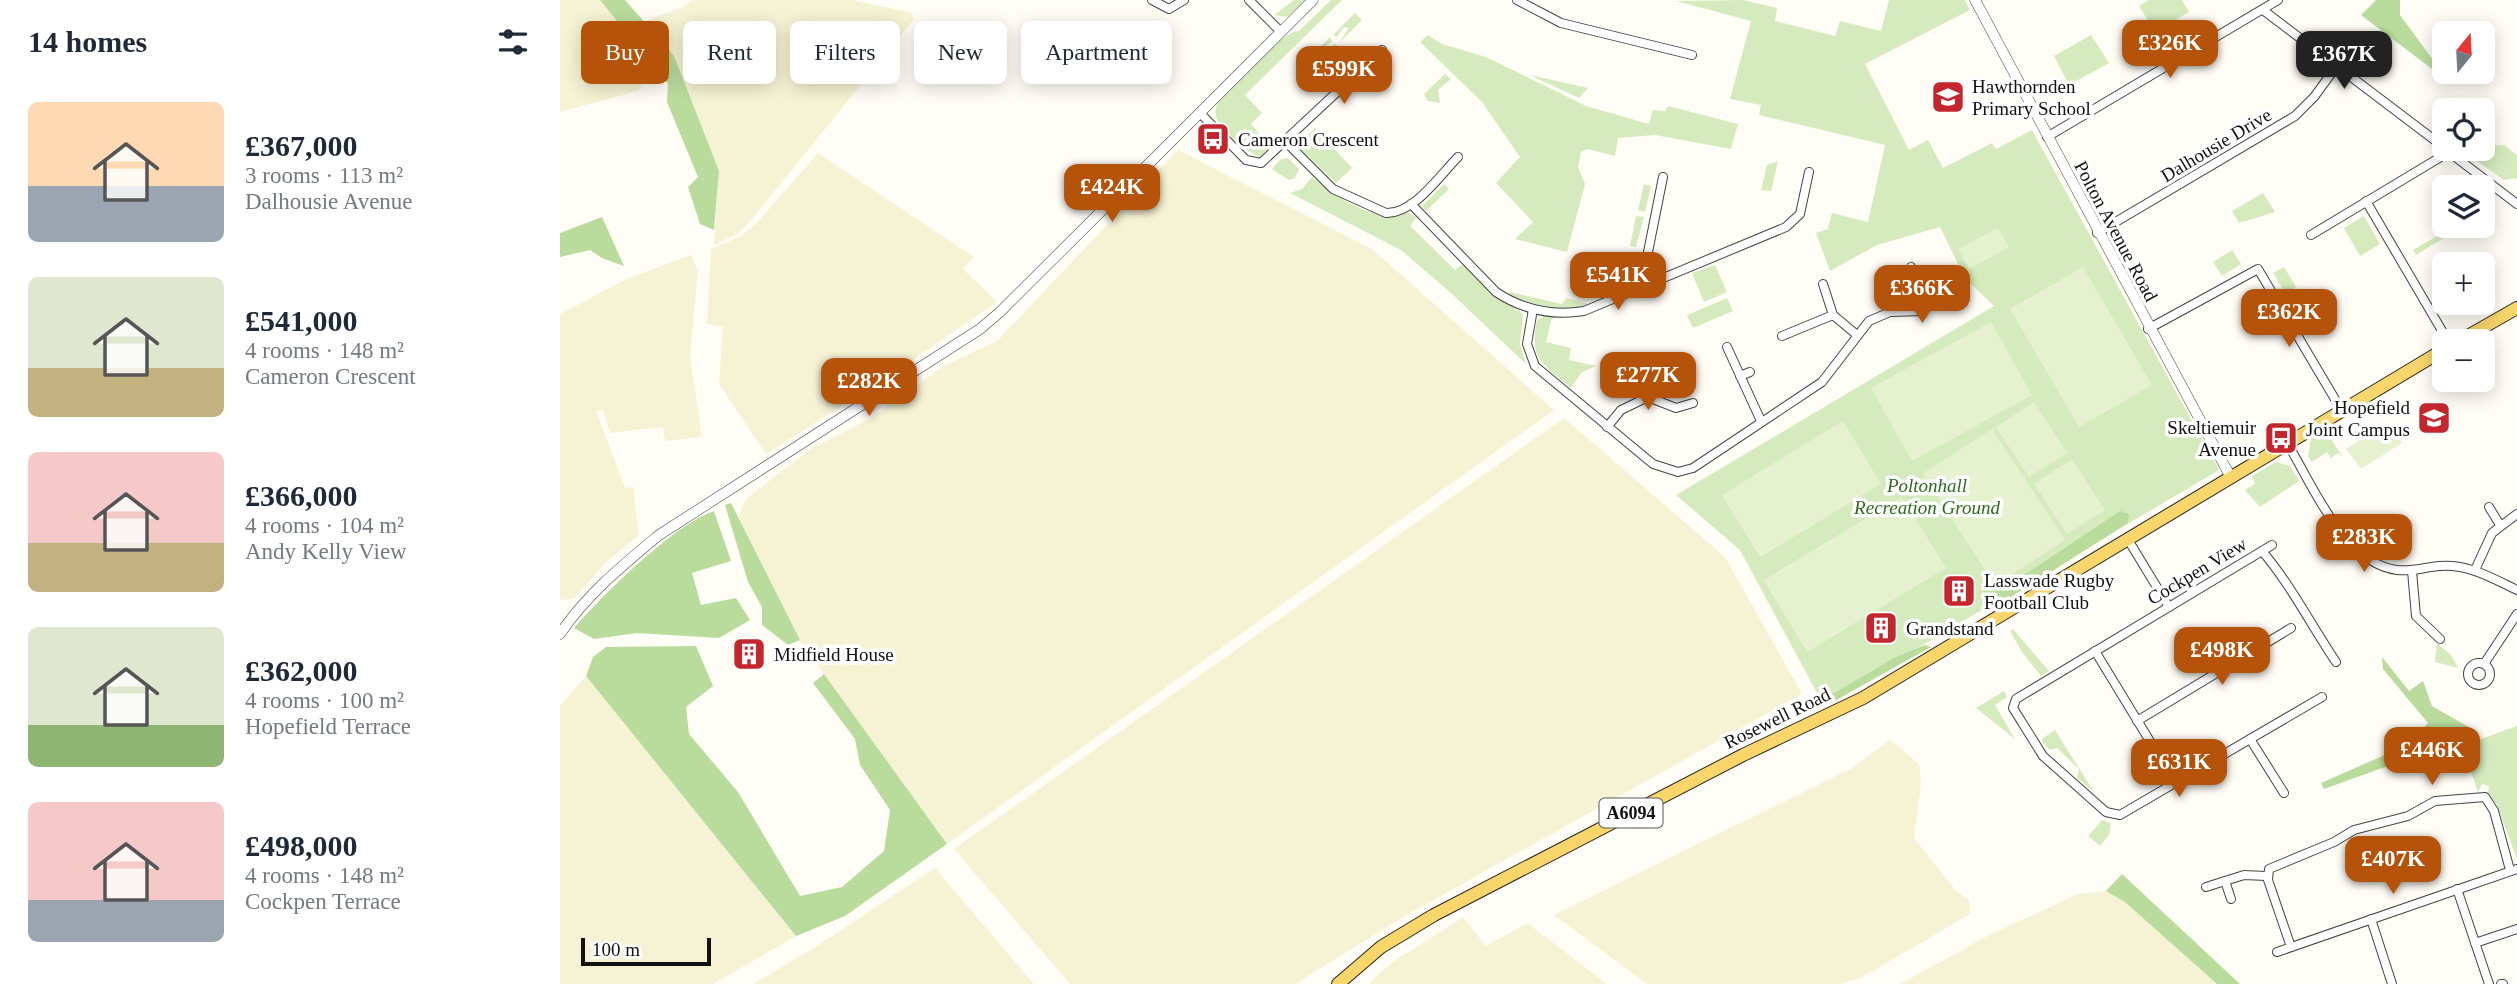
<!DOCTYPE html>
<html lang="en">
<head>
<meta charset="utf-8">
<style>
  :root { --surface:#fff; --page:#f2f2f3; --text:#1f2937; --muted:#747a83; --accent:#b45309 }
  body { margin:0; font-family:"Times New Roman",serif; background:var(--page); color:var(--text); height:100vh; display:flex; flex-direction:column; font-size:26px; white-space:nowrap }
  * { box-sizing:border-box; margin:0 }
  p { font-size:23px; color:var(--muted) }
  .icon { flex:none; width:38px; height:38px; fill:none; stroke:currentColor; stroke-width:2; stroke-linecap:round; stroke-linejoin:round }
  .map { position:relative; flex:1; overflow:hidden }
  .side { display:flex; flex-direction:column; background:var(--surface); width:560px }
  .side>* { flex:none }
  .banner { position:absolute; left:21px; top:21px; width:665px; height:63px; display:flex; gap:14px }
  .needle { width:46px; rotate:18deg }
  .controls { position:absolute; left:1872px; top:21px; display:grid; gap:14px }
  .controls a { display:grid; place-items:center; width:63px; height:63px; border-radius:10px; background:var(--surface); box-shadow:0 4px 18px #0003; font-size:35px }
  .scale { position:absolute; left:21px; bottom:18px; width:130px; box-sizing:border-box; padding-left:7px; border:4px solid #111; border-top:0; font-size:19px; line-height:24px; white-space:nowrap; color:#111; -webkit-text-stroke:5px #fff; paint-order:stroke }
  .price { position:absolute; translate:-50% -60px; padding:0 16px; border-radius:14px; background:var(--accent); color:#fff; font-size:23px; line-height:46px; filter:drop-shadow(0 2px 4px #0008) }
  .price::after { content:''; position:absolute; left:50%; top:42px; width:21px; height:16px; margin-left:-10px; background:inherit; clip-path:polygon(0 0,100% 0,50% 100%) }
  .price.selected { background:#222; color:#fff }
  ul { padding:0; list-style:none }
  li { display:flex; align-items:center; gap:21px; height:175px; padding:0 28px }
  li span { display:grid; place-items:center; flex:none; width:196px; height:140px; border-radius:10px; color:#555 }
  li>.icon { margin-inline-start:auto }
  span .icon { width:84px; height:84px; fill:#fffc; stroke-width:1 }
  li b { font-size:30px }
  h2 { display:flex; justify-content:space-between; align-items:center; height:84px; padding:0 28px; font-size:30px }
  .chip { padding:0 24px; border-radius:10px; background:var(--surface); box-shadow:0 4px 18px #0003; font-size:24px; line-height:63px }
  .chip.selected { background:var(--accent); color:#fff }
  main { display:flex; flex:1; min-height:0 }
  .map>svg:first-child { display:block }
  .farmland { fill:#f6f3d4 }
  .green { fill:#d5ebbd }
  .forest { fill:#b9dc9c }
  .pitch { fill:#e6f2cf }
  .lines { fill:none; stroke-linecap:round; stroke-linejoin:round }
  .minor-casing { stroke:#444; stroke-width:10 }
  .tertiary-casing { stroke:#444; stroke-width:11 }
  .primary-casing { stroke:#222; stroke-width:14 }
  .minor { stroke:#fff; stroke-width:8 }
  .tertiary { stroke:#fff; stroke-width:10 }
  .primary { stroke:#f9d66b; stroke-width:12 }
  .labels { text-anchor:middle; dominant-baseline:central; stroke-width:7; stroke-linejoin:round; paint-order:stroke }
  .shield { fill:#fff; stroke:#585858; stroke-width:2 }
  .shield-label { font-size:18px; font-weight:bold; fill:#111 }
  .poi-label { font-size:19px; fill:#111; stroke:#fff; text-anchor:start }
  .street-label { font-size:19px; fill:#111; stroke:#fff }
  .park-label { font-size:19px; font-style:italic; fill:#2f6b1f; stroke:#fff }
</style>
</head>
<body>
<main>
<section class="side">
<h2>14 homes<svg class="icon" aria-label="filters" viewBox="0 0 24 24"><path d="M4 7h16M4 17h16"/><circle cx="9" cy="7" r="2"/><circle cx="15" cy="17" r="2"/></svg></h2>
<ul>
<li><span style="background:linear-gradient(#ffd9b3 60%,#9aa5b1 0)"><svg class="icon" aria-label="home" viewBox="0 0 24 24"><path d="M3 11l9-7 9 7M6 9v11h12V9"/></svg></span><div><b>£367,000</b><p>3 rooms · 113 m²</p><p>Dalhousie Avenue</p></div></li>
<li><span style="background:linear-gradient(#dfe7d0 65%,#c2b280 0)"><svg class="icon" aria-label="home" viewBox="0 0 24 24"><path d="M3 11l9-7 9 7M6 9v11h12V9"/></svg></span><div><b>£541,000</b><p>4 rooms · 148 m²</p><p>Cameron Crescent</p></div></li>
<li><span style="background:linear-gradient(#f6c9c9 65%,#c2b280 0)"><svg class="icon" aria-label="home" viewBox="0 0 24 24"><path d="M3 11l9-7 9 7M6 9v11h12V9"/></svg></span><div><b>£366,000</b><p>4 rooms · 104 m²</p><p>Andy Kelly View</p></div></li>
<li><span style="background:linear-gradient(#dfe7d0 70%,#8fb573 0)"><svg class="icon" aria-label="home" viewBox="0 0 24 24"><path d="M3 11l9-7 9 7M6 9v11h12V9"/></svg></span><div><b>£362,000</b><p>4 rooms · 100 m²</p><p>Hopefield Terrace</p></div></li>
<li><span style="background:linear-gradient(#f6c9c9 70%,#9aa5b1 0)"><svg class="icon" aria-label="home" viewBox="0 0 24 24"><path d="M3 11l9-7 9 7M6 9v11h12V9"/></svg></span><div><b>£498,000</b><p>4 rooms · 148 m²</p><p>Cockpen Terrace</p></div></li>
</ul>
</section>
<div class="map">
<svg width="1957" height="984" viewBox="0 0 1957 984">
  <rect width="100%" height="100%" fill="#fffdf5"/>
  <g class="farmland">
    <polygon points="0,0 40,0 93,66 78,91 0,112"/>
    <polygon points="133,0 292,0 352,13 354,19 188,224 177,234 154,245 159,171 83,22 123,7"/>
    <polygon points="618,150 812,249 994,410 387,844 240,641 179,524 181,509 187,498 252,448 311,418 382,367 438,340"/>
    <polygon points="258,153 414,257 403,269 437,302 325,379 206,454 159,384 163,327 147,324 151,249 179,237 194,226"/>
    <polygon points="131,255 138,270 130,355 142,437 105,441 103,427 50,433 43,410 36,411 65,488 73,487 79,535 45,563 14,599 0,600 0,314 69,278"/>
    <polygon points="1004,418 1165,557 1242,694 845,916 735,984 510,984 394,849"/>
    <polygon points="26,676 236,936 153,984 0,984 0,706"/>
    <polygon points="1330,740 1359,764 1361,783 1354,838 1396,891 1409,900 1410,914 1301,978 1279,984 1087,984 994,915 1292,768"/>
    <polygon points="375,868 474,984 193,984 262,943"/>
    <polygon points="1546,891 1565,901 1657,984 1340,984 1431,934 1518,894"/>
    <polygon points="903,917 926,946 967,923 1047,984 809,984 830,964"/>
  </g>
  <g class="green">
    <polygon points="734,0 746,0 727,17 714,15"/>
    <path d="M771,0H782L685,95L702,113L691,124L710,146L703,157C691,157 661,130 657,119C654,113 656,108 658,102C671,86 721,31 739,31Z"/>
    <polygon points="1183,0 1217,8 1215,21 1275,36 1280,21 1321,31 1329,0 1405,0 1410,10 1305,64 1349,150 1368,140 1383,168 1432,143 1436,149 1472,130 1659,470 1263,704 1180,550 1116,495 1434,306 1405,278 1380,227 1317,245 1270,271 1256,233 1268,229 1272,213 1308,222 1325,145 1199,115 1201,105 1170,99 1191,21 1116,1"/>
    <polygon points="1589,0 1622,0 1629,12 1595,32 1579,6"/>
    <polygon points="795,13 802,20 779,43 789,28 784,27 777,37 773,35"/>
    <polygon points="868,35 882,44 926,57 1026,106 1089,124 1093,110 1105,111 1108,106 1178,124 1171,149 1095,135 1058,138 1055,156 1028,149 1021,152 1018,167 1025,184 1007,252 955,239 973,222 936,183 960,157 922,102 860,42"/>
    <polygon points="1531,35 1549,63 1509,85 1494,56"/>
    <polygon points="770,37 772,42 762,48 759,57 767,55 774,44 780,47 757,69 748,59"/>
    <polygon points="885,74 891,79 878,90 880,103 868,101 864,94"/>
    <polygon points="970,75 1028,88 1019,98"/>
    <polygon points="755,128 792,168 776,183 738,147"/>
    <polygon points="1944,145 1957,155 1957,178 1944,180 1917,161 1927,146"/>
    <polygon points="728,158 739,169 735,178 729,180 712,169 721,159"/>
    <polygon points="1218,161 1211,191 1201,190 1207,165"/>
    <path d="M752,177C779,198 811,223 847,212L857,217L850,226L895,270L901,265L907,266L941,299L963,314L960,344L966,364L891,293L841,250L730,193L742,189Z"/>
    <polygon points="884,184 889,189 866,211 862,206"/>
    <polygon points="1084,184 1091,186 1085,212 1078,210"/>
    <polygon points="1703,193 1715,212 1679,223 1672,211"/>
    <polygon points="1076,216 1084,217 1076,247 1070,246"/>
    <polygon points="1804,216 1820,244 1800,256 1784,228"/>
    <polygon points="1882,233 1885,237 1856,255 1853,250"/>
    <polygon points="1672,250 1681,264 1662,276 1653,262"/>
    <polygon points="1155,265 1167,292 1144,302 1132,273"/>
    <polygon points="1724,267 1736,287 1726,294 1713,273"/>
    <path d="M950,292L1002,304L1006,298L1028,304C1003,315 973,306 950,295Z"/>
    <polygon points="1167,298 1173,311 1133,328 1127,315"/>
    <path d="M988,315L992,317L986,342L1011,348L1009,360L1036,366L1022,372L1011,388C983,364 969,360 977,320Z"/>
    <polygon points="1766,432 1783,457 1778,453 1771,458 1767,452 1752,462 1748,456 1751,439"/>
    <polygon points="1716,462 1730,466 1739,481 1700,507 1685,490 1695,484 1692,476"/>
    <polygon points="1453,629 1489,671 1481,676 1462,652 1450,631"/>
    <polygon points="1877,643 1891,655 1898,668 1875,662"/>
    <polygon points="1444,691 1447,697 1435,705 1455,739 1416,708"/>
    <polygon points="1957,726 1957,859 1937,805 1928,793 1929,786 1922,784 1918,792 1908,763 1899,755 1901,746"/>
    <polygon points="1495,730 1534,792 1517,778 1519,769 1497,748 1490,750 1482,742 1482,739"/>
    <polygon points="1542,820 1551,824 1549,835 1540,846 1528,836"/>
  </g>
  <g class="forest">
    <polygon points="40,0 65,0 114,56 159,171 154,230 140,224 128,187 138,177 107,102 108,84"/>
    <polygon points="1816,0 1840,0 1840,15 1879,68 1876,72 1801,15"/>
    <polygon points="42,217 64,266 42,258 30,250 0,257 0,233"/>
    <polygon points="171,503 240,640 228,645 202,625 202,607 188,582 165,505"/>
    <path d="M154,511L171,561L132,573L141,605L176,598L190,620L159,638L77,633L34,639L14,628C42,596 114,524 154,511Z"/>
    <polygon points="1560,511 1569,514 1568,523 1436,607 1425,605 1423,587 1427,584 1440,591"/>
    <polygon points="1365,645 1371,647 1271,703 1266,698 1334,658"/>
    <polygon points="136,646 153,686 126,707 129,734 178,792 240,896 282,887 324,851 330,810 300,765 295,739 253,683 264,674 387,844 285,916 236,936 26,676 33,657 46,647"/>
    <polygon points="1822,657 1849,691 1863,681 1872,706 1919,733 1764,789 1761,783 1845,746 1868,723 1823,669"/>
    <polygon points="1562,874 1680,984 1657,984 1565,902 1546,891"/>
  </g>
  <g class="pitch">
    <polygon points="1438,228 1449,247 1409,269 1398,249"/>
    <polygon points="1523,267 1592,385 1519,427 1450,309"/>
    <polygon points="1431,322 1472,395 1352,461 1311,388"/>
    <polygon points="1474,402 1507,453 1469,477 1436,427"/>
    <polygon points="1283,421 1321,484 1200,557 1162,495"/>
    <polygon points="1827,423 1842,443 1801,469 1786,449"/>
    <polygon points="1432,429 1505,540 1435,585 1362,474"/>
    <polygon points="1512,459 1545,510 1507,534 1474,484"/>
    <polygon points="1342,497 1386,568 1247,652 1204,580"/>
  </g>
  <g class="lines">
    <defs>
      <g id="minor">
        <polyline points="592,0 609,9 624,0"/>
        <polyline points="689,0 721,32"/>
        <polyline points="957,0 1001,23 1132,55"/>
        <polyline points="1703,10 1885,148"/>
        <polyline points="640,113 686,160 701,163 822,50"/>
        <polyline points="1487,137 1718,0"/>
        <path d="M726,142L773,189L826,213C854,214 880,175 898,157"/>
        <polyline points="1885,149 1957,204"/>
        <polyline points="1806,201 1888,341"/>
        <path d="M851,204L936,292C963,310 992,316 1024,311L1226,227L1240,214L1249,172"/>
        <polyline points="1537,233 1735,116 1754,97 1776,67"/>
        <polyline points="1751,235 1879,158 1887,150"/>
        <polyline points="1097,279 1088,252 1103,177"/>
        <polyline points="1263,284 1273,315 1297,335"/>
        <polyline points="973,309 967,344 975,366 1093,464 1118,472 1133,468 1262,382 1309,321 1330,312 1361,311 1363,294 1351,267"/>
        <polyline points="1588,329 1698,269 1782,411"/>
        <polyline points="1222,336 1273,315"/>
        <polyline points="1167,347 1201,421"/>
        <polyline points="1074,365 1088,397 1116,408 1133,403"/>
        <polyline points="1180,376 1190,372"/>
        <polyline points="1047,427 1061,410 1088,397"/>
        <path d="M1727,443C1753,485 1783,563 1837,570C1852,572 1865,567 1880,566C1909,564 1932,578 1957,590"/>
        <polyline points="1929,507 1940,525"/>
        <polyline points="1567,538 1609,607"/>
        <polyline points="1712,545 1456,699 1453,708 1483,756 1546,812 1560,815 1762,697"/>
        <path d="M1702,551C1731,585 1751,625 1776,662"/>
        <polyline points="1915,570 1932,533 1957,514"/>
        <polyline points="1852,571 1856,616 1880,639"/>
        <polyline points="1535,651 1616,784"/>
        <circle cx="1919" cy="674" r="11"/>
        <polyline points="1924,664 1957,614"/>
        <polyline points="1577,721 1731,628"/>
        <polyline points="1690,739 1724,793"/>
        <polyline points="1665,881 1671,899"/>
        <polyline points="1646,887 1684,875 1706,876"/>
        <polyline points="1897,889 1929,984"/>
        <polyline points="1811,919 1832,984"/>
        <polyline points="1915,943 1957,929"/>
        <polyline points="1731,947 1708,880 1709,869 1774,842 1794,830 1848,816 1875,801 1925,797 1934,811 1950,870"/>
        <polyline points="1717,952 1957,869"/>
        <polyline points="1941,984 1943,984"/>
      </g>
      <g id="tertiary">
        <polyline points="1415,0 1670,476"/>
        <path d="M0,634C26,595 63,565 99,535L420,329L440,312L753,0"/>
      </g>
      <g id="primary">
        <polyline points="1899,341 1957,308"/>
        <polyline points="778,984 821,947 874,915 1183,755 1303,698 1885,349"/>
      </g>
    </defs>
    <use href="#minor" class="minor-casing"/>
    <use href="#tertiary" class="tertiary-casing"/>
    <use href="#primary" class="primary-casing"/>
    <use href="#minor" class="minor"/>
    <use href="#tertiary" class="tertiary"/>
    <use href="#primary" class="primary"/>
  </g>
  <defs>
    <symbol id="school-square" viewBox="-11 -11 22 22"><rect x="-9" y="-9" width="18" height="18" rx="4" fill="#c4262e" stroke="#fff"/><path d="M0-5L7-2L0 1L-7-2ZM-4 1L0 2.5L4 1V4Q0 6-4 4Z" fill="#fff"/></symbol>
    <symbol id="bus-square" viewBox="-11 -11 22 22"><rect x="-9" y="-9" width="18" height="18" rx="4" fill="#c4262e" stroke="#fff"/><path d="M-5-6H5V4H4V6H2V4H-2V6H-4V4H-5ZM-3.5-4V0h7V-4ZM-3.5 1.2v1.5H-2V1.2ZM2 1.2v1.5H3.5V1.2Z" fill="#fff"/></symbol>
    <symbol id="building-square" viewBox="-11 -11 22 22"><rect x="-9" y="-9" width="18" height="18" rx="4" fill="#c4262e" stroke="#fff"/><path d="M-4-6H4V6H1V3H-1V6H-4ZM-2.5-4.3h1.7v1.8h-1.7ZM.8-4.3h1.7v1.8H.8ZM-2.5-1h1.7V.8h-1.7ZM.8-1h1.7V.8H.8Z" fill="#fff"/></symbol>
  </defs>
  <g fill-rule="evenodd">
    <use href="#school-square" x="1369" y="78" width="38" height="38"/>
    <use href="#bus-square" x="634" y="120" width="38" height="38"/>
    <use href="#school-square" x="1855" y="399" width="38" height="38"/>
    <use href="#bus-square" x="1702" y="419" width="38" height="38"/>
    <use href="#building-square" x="1380" y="572" width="38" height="38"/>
    <use href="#building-square" x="1302" y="609" width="38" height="38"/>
    <use href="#building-square" x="170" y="635" width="38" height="38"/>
  </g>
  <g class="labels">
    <rect class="shield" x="1039.5" y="798.5" width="63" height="29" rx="5"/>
    <g class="shield-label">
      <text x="1071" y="813">A6094</text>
    </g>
    <g class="poi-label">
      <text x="1412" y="86">Hawthornden<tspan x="1412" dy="22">Primary School</tspan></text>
      <text x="678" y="139">Cameron Crescent</text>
      <text x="1850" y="407" text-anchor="end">Hopefield<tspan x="1850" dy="22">Joint Campus</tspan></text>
      <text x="1696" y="427" text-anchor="end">Skeltiemuir<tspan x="1696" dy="22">Avenue</tspan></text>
      <text x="1424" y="580">Lasswade Rugby<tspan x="1424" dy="22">Football Club</tspan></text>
      <text x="1346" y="628">Grandstand</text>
      <text x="214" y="654">Midfield House</text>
    </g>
    <g class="street-label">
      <text transform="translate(1656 145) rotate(-31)">Dalhousie Drive</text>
      <text transform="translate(1556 231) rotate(62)">Polton Avenue Road</text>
      <text transform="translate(1637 571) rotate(-31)">Cockpen View</text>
      <text transform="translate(1217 718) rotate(-26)">Rosewell Road</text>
    </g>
    <g class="park-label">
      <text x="1367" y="485">Poltonhall<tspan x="1367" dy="22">Recreation Ground</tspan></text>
    </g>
  </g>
</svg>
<div class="controls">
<a><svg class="needle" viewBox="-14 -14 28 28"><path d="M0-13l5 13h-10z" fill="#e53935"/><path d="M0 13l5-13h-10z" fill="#747a83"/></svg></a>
<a><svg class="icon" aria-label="locate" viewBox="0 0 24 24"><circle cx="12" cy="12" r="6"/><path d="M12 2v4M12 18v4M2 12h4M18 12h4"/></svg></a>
<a><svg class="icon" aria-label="layers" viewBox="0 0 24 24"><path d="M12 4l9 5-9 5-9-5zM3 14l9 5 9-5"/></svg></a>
<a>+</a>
<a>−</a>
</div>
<div class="scale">100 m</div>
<b class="price" style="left:1610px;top:80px">£326K</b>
<b class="price selected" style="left:1784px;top:91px">£367K</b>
<b class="price" style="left:784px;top:106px">£599K</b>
<b class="price" style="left:552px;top:224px">£424K</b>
<b class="price" style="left:1058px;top:312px">£541K</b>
<b class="price" style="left:1362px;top:325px">£366K</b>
<b class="price" style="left:1729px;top:349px">£362K</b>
<b class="price" style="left:1088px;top:412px">£277K</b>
<b class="price" style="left:309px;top:418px">£282K</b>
<b class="price" style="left:1804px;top:574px">£283K</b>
<b class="price" style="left:1662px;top:687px">£498K</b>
<b class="price" style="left:1872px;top:787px">£446K</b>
<b class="price" style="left:1619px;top:799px">£631K</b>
<b class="price" style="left:1833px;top:896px">£407K</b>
<div class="banner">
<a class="chip selected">Buy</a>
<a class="chip">Rent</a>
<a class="chip">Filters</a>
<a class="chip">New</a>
<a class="chip">Apartment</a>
</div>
</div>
</main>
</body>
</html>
